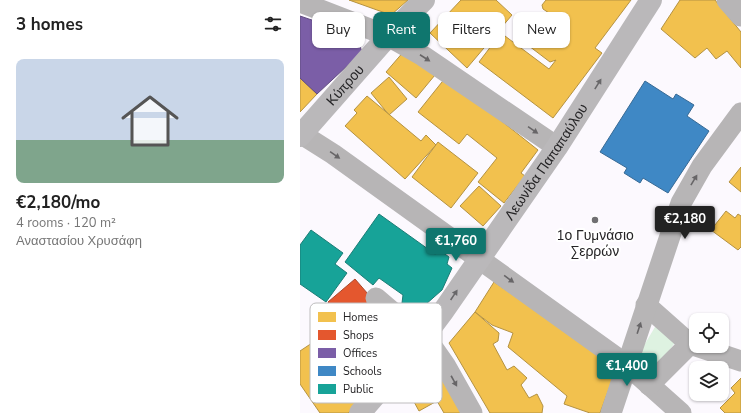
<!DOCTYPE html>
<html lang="en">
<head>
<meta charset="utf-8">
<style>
  :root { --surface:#fff; --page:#f2f2f2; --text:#222; --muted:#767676; --line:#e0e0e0; --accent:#0f766e }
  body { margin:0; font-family:"Nunito Sans",sans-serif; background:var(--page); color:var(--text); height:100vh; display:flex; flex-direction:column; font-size:15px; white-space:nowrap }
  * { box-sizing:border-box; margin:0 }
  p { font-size:13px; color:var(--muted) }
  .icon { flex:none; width:22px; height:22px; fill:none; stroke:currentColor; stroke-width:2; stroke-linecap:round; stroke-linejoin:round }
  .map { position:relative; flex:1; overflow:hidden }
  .details { display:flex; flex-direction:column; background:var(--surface); width:300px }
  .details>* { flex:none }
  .hud { position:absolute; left:12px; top:12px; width:369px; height:36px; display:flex; gap:8px }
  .controls { position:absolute; left:389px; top:313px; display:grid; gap:8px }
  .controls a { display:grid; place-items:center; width:40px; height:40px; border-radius:8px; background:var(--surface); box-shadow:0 1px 3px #0004; font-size:20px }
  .price { position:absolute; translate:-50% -34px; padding:0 9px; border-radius:4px; background:var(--accent); color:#fff; font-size:13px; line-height:26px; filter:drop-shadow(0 1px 2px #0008) }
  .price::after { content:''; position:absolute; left:50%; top:24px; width:12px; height:9px; margin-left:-6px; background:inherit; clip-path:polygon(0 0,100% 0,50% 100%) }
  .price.active { background:#222; color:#fff }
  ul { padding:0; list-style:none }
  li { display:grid; align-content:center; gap:8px; height:212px; padding:0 16px }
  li+li { border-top:1px solid var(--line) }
  li span { display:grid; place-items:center; height:124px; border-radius:8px; color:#555 }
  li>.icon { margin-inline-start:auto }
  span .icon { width:72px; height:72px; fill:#fffc; stroke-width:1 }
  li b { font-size:17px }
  h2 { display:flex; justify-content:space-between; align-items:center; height:48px; padding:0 16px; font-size:17px }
  .tag { padding:0 14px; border-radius:8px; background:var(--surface); box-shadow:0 1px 3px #0004; font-size:14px; line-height:36px }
  .tag.active { background:var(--accent); color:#fff }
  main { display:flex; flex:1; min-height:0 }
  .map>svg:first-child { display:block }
  .green { fill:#def2e1 }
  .homes { fill:#f2c14e; stroke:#b49242 }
  .shops { fill:#e4572e; stroke:#ab482c }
  .offices { fill:#7b5ea7; stroke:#614d80 }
  .schools { fill:#3f88c5; stroke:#376a95 }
  .public { fill:#17a398; stroke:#1b7d76 }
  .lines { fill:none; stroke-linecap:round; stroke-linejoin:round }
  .minor { stroke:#b7b5b6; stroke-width:21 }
  .major { stroke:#bab8ba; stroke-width:22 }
  .oneway { fill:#676567 }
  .oneway2 { fill:#686769 }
  .poi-dot { fill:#706f72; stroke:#fff; stroke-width:1.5 }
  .labels { text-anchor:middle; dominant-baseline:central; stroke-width:4; stroke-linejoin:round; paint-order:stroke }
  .street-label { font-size:14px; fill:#252426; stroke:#fff }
  .poi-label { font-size:14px; fill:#252426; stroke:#fff }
  .key { fill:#fff; stroke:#bebdbe; stroke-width:1 }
  .key-label { font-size:11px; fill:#252426 }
</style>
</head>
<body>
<main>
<section class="details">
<h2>3 homes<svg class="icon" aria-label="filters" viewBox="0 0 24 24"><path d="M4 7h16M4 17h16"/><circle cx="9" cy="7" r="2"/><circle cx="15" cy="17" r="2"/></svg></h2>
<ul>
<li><span style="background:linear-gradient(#c9d6e8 65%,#7fa58c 0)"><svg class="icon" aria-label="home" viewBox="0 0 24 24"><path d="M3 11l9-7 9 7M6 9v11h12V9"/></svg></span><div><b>€2,180/mo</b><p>4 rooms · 120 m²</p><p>Αναστασίου Χρυσάφη</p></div></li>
</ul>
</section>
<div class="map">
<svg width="441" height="413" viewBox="0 0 441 413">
  <rect width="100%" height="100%" fill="#fcf9fe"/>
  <polygon class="green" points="358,322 379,337 358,366 340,352"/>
  <g class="homes">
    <polygon points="49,0 108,0 91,15"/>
    <polygon points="161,0 196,0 212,15 167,68 130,33"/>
    <polygon points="246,0 331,0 295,48 302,53 253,118 179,62 201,33 249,69 256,60 250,62 229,46 252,15 243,9 242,5"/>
    <polygon points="380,0 415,0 441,32 441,68 427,51 416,59 407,48 395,58 361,29"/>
    <polygon points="105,50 135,75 116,98 86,72"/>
    <polygon points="89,77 107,99 89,115 71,93"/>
    <polygon points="146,77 238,150 221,173 225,176 204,203 178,182 197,158 167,134 159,144 118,112"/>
    <polygon points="0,78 17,94 0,112"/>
    <polygon points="67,96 121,141 126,135 136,145 105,179 45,126 57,113 54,110"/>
    <polygon points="138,142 178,173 151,208 112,177"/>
    <polygon points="441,167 441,192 429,182"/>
    <polygon points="179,186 201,206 183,226 160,206"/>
    <polygon points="426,211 435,218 438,214 441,216 441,247 438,250 411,230"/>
    <polygon points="194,282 318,365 300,413 290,413 264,404 267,396 208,347 213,333 192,325 175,312"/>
    <polygon points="175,312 199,333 198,341 193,344 207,370 214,366 227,378 221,385 229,398 237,394 243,406 242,413 190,413 149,343"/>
    <polygon points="18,339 37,365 27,372 37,385 46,379 62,403 48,413 20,413 0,384 0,351"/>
    <polygon points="144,365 162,413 144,413 137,401 119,411 106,387"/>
    <polygon points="441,378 441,413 425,413 420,408 435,393 431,388"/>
  </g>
  <polygon class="shops" points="55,279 113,346 82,373 62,350 66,346 28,302"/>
  <polygon class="offices" points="0,16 56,35 62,52 17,94 0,78"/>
  <polygon class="schools" points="345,81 373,99 376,94 394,105 387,116 409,131 368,193 343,178 340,183 324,173 327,168 300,152"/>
  <g class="public">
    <polygon points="79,214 135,254 141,251 149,257 147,264 152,268 142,290 125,305 118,305 113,309 107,309 102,303 103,295 79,278 73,285 45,262"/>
    <polygon points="11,230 43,253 35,264 47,273 26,302 0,284 0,245"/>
  </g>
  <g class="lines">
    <g class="minor">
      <polyline points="427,0 441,16"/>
      <polyline points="0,2 88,36 123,56 257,147"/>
      <polyline points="0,133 33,154 327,365 381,413"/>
      <polyline points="76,298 131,345 145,365 172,413"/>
      <polyline points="346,305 390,344"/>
      <polyline points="349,385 390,344 441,361"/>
      <polyline points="311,413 381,203 402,166 441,113"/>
    </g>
    <g class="major">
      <path id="s1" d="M0,136L88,36L124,0"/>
      <path id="s2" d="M60,413L115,349L142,313L257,147L351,0"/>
    </g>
  </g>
  <defs><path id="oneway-solid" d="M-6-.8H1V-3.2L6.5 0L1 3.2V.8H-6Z"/></defs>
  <g class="oneway">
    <use href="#oneway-solid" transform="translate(125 58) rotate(33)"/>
    <use href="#oneway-solid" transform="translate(233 130) rotate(34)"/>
    <use href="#oneway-solid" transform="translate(35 155) rotate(35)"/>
    <use href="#oneway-solid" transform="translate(394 180) rotate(-59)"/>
    <use href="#oneway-solid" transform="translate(209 279) rotate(36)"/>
    <use href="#oneway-solid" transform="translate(339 328) rotate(-72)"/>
    <use href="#oneway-solid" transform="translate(154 381) rotate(61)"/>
  </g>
  <g class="oneway2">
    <use href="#oneway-solid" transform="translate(298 84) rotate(-58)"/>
    <use href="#oneway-solid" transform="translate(154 295) rotate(-56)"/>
  </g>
  <circle class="poi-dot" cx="295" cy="220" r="4"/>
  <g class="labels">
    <g class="street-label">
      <text stroke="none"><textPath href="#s1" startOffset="68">Κύπρου</textPath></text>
      <text stroke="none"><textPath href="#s2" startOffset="313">Λεωνίδα Παπαπαύλου</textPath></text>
    </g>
    <g class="poi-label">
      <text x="295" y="235">1ο Γυμνάσιο<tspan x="295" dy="16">Σερρών</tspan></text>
    </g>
  </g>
  <rect x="10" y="303" width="132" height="100" rx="6" class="key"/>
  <rect x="18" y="312" width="18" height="10" fill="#f2c14e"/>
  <rect x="18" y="330" width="18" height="10" fill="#e4572e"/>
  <rect x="18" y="348" width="18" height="10" fill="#7b5ea7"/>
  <rect x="18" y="366" width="18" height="10" fill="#3f88c5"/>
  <rect x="18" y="384" width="18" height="10" fill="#17a398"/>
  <g class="key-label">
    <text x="43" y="321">Homes</text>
    <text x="43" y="339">Shops</text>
    <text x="43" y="357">Offices</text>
    <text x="43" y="375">Schools</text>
    <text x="43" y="393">Public</text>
  </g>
</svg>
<div class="controls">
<a><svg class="icon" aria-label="locate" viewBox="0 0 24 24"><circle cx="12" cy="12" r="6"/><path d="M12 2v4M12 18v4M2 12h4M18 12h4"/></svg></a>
<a><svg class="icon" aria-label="layers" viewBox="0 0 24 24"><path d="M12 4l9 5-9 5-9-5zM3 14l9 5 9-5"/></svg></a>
</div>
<b class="price active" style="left:385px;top:240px">€2,180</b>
<b class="price" style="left:156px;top:262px">€1,760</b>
<b class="price" style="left:327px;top:387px">€1,400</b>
<div class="hud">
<a class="tag">Buy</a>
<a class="tag active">Rent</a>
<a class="tag">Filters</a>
<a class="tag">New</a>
</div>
</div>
</main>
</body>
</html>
